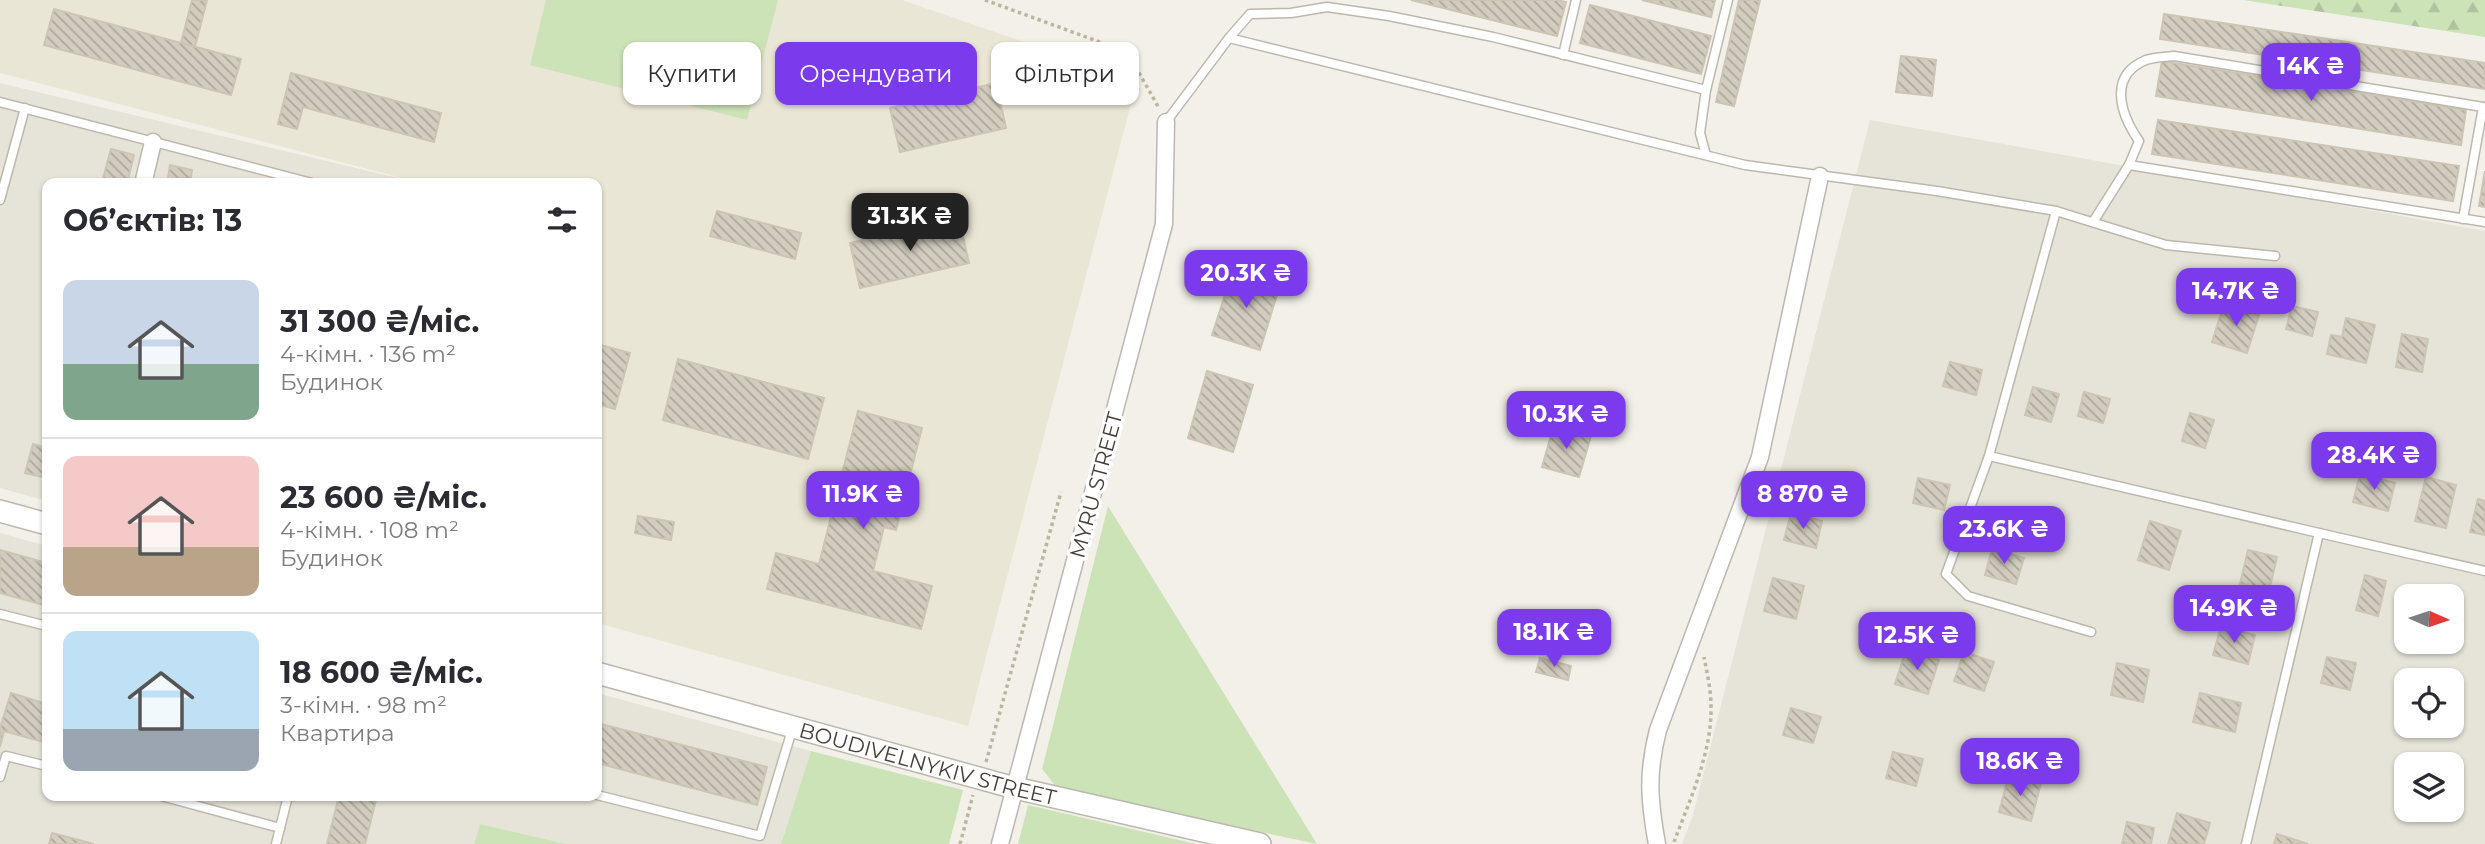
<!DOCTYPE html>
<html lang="uk">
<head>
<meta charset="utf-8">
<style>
  :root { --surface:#fff; --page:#f7f7f7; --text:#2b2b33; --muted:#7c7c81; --line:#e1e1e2; --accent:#7c3aed }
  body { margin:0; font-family:Montserrat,sans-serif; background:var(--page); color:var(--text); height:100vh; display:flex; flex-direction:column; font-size:26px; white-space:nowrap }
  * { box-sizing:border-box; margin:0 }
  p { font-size:23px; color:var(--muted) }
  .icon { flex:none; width:38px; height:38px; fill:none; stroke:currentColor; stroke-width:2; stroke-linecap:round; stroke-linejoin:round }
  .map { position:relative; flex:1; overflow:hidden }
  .side { position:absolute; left:42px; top:178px; width:560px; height:623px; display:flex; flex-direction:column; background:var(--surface); border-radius:14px; box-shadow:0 2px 5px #0004 }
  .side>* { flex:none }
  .banner { position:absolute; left:623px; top:42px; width:665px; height:63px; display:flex; gap:14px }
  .needle { width:46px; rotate:93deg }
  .tools { position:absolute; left:2394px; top:584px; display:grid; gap:14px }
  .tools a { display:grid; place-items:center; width:70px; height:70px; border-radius:14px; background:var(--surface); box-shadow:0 2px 5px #0004; font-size:35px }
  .price { position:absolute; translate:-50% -60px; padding:0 16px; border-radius:14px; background:var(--accent); color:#fff; font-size:23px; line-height:46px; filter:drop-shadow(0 2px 4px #0008) }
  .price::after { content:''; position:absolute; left:50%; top:42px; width:21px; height:16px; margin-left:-10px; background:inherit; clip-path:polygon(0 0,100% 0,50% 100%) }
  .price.current { background:#222; color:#fff }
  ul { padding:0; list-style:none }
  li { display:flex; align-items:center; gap:21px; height:175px; padding:0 21px }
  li+li { border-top:2px solid var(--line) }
  li span { display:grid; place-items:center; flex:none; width:196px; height:140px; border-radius:14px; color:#555 }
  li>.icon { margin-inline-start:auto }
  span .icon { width:84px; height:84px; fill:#fffc; stroke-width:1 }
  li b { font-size:30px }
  h2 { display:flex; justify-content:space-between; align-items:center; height:84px; padding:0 21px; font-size:30px }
  .pill { padding:0 24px; border-radius:14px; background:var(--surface); box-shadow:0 2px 5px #0004; font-size:24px; line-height:63px }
  .pill.current { background:var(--accent); color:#fff }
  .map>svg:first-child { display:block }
  .residential { fill:#e6e3d8; fill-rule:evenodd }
  .education { fill:#eae6d5 }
  .green { fill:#cce2b7 }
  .forest { fill:url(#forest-firs) }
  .building { fill:url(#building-back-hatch); stroke:#cdc5b4; stroke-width:2 }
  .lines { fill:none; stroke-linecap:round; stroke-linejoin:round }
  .service-casing { stroke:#bdb8ad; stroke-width:11 }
  .minor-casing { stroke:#bdb8ad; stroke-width:19 }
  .tertiary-casing { stroke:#bdb8ad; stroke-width:24 }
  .path { stroke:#bdb5a0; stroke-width:3.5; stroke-dasharray:3.5 3.5; stroke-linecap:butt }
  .service { stroke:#fff; stroke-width:8 }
  .minor { stroke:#fff; stroke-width:16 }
  .tertiary { stroke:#fff; stroke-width:21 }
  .labels { text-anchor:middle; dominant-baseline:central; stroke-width:7; stroke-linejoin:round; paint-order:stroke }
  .street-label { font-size:21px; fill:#464138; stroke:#fff }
</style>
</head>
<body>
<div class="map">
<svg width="2485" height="844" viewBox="0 0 2485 844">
  <defs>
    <pattern id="forest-firs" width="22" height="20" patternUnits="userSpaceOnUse" patternTransform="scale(1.75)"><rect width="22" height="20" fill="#cce2b7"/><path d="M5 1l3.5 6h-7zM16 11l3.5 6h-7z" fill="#b1c39e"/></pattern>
    <pattern id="building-back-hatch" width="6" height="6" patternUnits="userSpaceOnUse" patternTransform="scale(1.75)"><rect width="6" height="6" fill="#d3cdc0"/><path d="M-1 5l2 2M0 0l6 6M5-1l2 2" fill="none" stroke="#ada89d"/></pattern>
  </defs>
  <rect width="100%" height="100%" fill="#f3f0e9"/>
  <g class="residential">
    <polygon points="0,83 423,184 47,184 47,501 0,488"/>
    <path d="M1870,120L2485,231V844H1682L1693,815ZM2406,597H2452V642H2406ZM2406,681H2452V726H2406ZM2406,765H2452V810H2406Z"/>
    <polygon points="0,533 47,546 47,796 597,796 597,693 811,751 781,844 566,844 480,824 474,844 0,844"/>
  </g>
  <polygon class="education" points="0,0 902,0 1137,81 968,726 597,623 597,184 425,184 0,73"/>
  <g class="green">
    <polygon points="546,0 778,0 747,120 530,65"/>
    <polygon points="1108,506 1317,844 1057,788 1042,769"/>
    <polygon points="811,751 963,790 949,844 781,844"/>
    <polygon points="1028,805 1196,844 1018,844"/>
    <polygon points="480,824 566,844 474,844"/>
  </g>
  <polygon class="forest" points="2243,0 2485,0 2485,37"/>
  <g class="building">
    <polygon points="192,0 207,0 195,47 181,43"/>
    <polygon points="1411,0 1556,0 1566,2 1557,36"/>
    <polygon points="1642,0 1715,0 1711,17"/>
    <polygon points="1739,0 1760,0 1734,106 1716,102"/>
    <polygon points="1590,5 1711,36 1701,74 1580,43"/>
    <polygon points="54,9 241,59 231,95 44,45"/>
    <polygon points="2164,14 2485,63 2485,89 2160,39"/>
    <polygon points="1901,56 1936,60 1932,96 1896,92"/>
    <polygon points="2162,61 2466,110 2461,145 2156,96"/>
    <polygon points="291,73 441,113 434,142 303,107 297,129 278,124"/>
    <polygon points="996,83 1006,128 900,152 890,108"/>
    <polygon points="2158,120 2459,166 2453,201 2152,154"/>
    <polygon points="111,149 134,155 127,184 103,179"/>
    <polygon points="170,165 192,170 190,184 167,184"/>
    <polygon points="2485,171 2485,207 2479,206"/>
    <polygon points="717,211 801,233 795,259 710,236"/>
    <polygon points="959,218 969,263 860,288 850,243"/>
    <polygon points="1233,270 1280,285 1260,350 1212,335"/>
    <polygon points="2224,304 2259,315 2247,353 2212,342"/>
    <polygon points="2292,306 2318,312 2312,336 2286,329"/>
    <polygon points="2346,318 2375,325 2366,363 2327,354 2331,335 2342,337"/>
    <polygon points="2402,334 2428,339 2422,372 2396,367"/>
    <polygon points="597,344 630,353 615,409 597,404"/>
    <polygon points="678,359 824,398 808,459 663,420"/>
    <polygon points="1950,362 1982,370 1976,395 1943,386"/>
    <polygon points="1207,371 1253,385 1233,452 1188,438"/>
    <polygon points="2033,387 2059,394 2051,422 2025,415"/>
    <polygon points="2084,392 2110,399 2103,423 2078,416"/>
    <polygon points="858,411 922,428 896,530 884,527 873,571 932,586 921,629 767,589 776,553 819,564"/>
    <polygon points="2190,413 2214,420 2205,448 2182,441"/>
    <polygon points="1554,425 1591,436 1579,477 1542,467"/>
    <polygon points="33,444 47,448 47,478 25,473"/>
    <polygon points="2360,474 2395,483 2388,511 2353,502"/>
    <polygon points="2426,477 2456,485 2446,528 2415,521"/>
    <polygon points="1918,478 1950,485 1944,510 1913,503"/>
    <polygon points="2478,499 2485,501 2485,535 2470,532"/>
    <polygon points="1791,513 1822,521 1816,548 1784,540"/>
    <polygon points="638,516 674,522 671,540 635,533"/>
    <polygon points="2150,521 2181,531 2169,570 2138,560"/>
    <polygon points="1992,549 2024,558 2016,584 1985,575"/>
    <polygon points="0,550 47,563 47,606 0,593"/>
    <polygon points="2248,550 2277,557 2269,591 2240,584"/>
    <polygon points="2365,575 2386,581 2378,616 2356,610"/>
    <polygon points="1773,578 1804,586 1796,619 1764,611"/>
    <polygon points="2221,626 2255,635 2248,664 2213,655"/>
    <polygon points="1906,650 1939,660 1928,694 1895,684"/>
    <polygon points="1964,652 1994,662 1984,691 1954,681"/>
    <polygon points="2327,657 2356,663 2350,690 2321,683"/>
    <polygon points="1540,658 1571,666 1568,680 1536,672"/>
    <polygon points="2117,663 2149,670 2143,702 2111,695"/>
    <polygon points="11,693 47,704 47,743 4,731 0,747 0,728"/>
    <polygon points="2200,693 2241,703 2235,732 2193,722"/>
    <polygon points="1791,708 1821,717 1813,743 1783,735"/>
    <polygon points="597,723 767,767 757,805 597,763"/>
    <polygon points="1893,752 1923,759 1916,786 1886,778"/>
    <polygon points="2009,774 2041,783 2031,821 1999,812"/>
    <polygon points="339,796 377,796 365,844 327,844"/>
    <polygon points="2177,813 2210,823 2204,844 2168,844"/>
    <polygon points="2127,822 2154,828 2151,844 2122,844"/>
    <polygon points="52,833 94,844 49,844"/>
    <polygon points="2277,834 2308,844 2274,844"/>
  </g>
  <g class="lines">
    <defs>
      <g id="service">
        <polyline points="1229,38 1250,14 1291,13 1327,7 1389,16 1493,37 1706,90 1728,0"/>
        <polyline points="1563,55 1576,0"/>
        <polyline points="1706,90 1700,133 1706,155"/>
        <polyline points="0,102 316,184"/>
        <polyline points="1166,122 1229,38 1745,165 1937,191 2056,211 2166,245 2275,256"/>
        <polyline points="2129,165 2485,222"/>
        <polyline points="0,200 25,108"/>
        <polyline points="2056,211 1989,456 2319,533 2246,844"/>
        <path d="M2093,222L2129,165L2139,141C2121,115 2107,76 2146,60C2154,57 2166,57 2174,56L2483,107L2463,219"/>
        <polyline points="1989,456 1946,574 1968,596 2091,632"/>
        <polyline points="2319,533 2485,571"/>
        <polyline points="0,614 47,626"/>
        <polyline points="0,777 6,756 47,766"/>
        <polyline points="597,795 760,836 792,730"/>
        <polyline points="161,796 280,828"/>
        <polyline points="276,844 288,796"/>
      </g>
      <g id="minor">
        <polyline points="143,184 153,142"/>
        <polyline points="1000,844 1164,224 1166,122"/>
        <path d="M1657,844C1649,800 1647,773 1658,730L1760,457L1820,176"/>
      </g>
      <g id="tertiary">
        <polyline points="0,511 47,524"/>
        <path id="s1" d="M597,673L1015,788L1260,844"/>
      </g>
    </defs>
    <use href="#service" class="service-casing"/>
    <use href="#minor" class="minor-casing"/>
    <use href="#tertiary" class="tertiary-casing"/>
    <g class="path">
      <polyline points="985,0 1127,52 1159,108"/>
      <polyline points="986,762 1061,492"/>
      <path d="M1674,842C1690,799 1712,753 1711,706C1711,689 1707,673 1704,657"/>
      <polyline points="960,844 973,795"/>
    </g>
    <use href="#service" class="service"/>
    <use href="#minor" class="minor"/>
    <use href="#tertiary" class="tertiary"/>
  </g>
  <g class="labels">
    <g class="street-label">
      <text transform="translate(1096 485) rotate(-75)">MYRU STREET</text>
      <text stroke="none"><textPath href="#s1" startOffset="343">BOUDIVELNYKIV STREET</textPath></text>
    </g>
  </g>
</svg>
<div class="tools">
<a><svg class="needle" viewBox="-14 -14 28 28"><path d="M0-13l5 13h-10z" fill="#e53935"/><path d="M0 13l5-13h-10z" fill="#7c7c81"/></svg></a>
<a><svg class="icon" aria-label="locate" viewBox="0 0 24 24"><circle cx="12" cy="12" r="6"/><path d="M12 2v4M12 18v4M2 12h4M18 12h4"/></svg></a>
<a><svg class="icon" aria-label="layers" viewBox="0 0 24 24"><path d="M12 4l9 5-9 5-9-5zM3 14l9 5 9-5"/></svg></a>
</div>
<b class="price" style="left:2311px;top:103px">14K ₴</b>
<b class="price current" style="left:910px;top:253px">31.3K ₴</b>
<b class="price" style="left:1246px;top:310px">20.3K ₴</b>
<b class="price" style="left:2236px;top:328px">14.7K ₴</b>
<b class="price" style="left:1566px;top:451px">10.3K ₴</b>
<b class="price" style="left:2374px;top:492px">28.4K ₴</b>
<b class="price" style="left:863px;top:531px">11.9K ₴</b>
<b class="price" style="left:1803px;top:531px">8 870 ₴</b>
<b class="price" style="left:2004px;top:566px">23.6K ₴</b>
<b class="price" style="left:2234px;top:645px">14.9K ₴</b>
<b class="price" style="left:1554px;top:669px">18.1K ₴</b>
<b class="price" style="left:1917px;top:672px">12.5K ₴</b>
<b class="price" style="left:2020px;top:798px">18.6K ₴</b>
<div class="banner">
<a class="pill">Купити</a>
<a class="pill current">Орендувати</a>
<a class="pill">Фільтри</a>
</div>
<section class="side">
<h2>Об’єктів: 13<svg class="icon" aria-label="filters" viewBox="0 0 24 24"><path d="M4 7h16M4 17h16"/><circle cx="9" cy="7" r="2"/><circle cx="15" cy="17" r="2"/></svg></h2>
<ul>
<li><span style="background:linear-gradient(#c9d6e8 60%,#7fa58c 0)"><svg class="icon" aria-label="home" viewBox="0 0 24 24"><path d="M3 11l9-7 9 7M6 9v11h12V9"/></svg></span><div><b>31 300 ₴/міс.</b><p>4-кімн. · 136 m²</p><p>Будинок</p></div></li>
<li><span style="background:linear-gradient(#f6c9c9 65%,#b9a48a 0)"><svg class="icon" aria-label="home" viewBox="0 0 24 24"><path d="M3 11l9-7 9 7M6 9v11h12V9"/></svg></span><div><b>23 600 ₴/міс.</b><p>4-кімн. · 108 m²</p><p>Будинок</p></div></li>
<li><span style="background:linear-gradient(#bfe0f5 70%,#9aa5b1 0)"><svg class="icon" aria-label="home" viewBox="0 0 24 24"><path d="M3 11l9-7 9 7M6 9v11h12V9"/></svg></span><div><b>18 600 ₴/міс.</b><p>3-кімн. · 98 m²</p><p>Квартира</p></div></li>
</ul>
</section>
</div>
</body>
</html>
